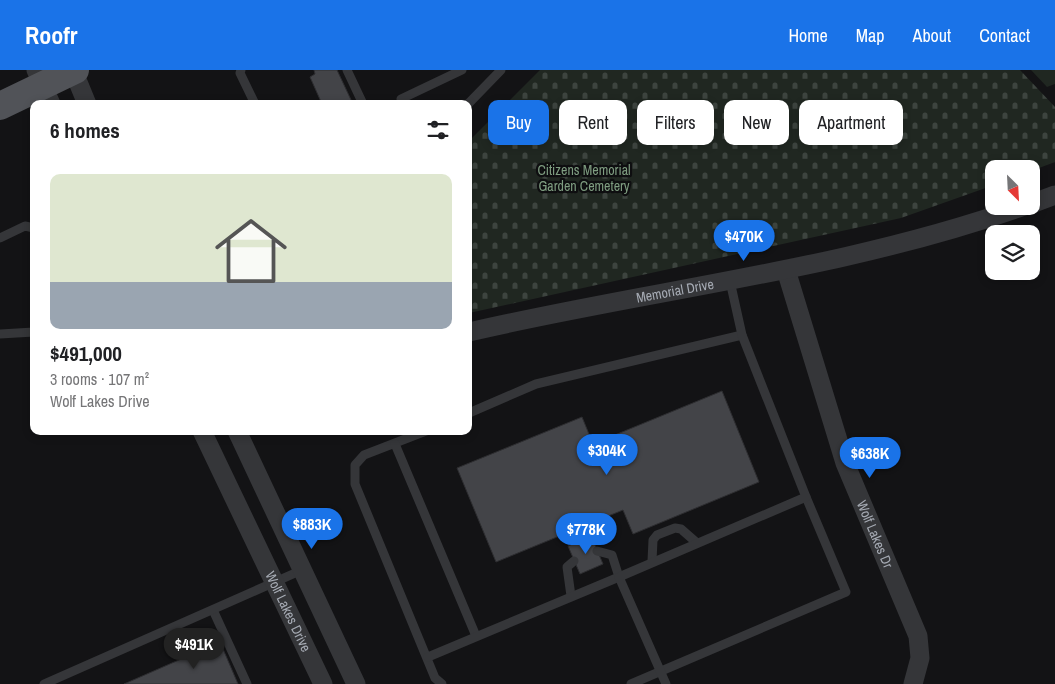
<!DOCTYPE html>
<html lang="en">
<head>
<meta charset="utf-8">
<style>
  :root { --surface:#fff; --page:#f2f2f2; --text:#202124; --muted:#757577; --line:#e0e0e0; --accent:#1a73e8 }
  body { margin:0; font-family:"Archivo Narrow",sans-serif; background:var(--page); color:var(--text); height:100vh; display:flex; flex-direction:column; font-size:19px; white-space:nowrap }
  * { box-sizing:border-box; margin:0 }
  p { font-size:16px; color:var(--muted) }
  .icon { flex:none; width:28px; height:28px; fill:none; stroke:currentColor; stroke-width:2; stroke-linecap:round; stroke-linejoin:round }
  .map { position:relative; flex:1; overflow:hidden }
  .side { position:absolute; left:30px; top:30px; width:442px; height:335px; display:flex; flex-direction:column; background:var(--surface); border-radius:10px; box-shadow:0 2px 8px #0003 }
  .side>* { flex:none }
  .hud { position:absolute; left:488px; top:30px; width:475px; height:45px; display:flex; gap:10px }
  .needle { width:32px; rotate:156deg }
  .buttons { position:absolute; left:985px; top:90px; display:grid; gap:10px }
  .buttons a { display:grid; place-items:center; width:55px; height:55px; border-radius:10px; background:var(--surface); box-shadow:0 2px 8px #0003; font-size:25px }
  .price { position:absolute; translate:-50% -42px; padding:0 11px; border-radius:18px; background:var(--accent); color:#fff; font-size:16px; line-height:32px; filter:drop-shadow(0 1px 2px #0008) }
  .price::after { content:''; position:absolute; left:50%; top:30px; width:15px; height:11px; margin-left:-8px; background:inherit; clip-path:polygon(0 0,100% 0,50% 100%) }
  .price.on { background:#222; color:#fff }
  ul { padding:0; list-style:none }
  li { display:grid; align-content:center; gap:10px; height:265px; padding:0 20px }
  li+li { border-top:1px solid var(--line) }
  li span { display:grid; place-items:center; height:155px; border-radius:10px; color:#555 }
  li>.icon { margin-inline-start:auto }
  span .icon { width:90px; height:90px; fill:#fffc; stroke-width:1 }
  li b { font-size:21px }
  h2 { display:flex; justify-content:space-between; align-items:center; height:60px; padding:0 20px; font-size:21px }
  .pill { padding:0 18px; border-radius:10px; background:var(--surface); box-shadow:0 2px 8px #0003; font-size:18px; line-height:45px }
  .pill.on { background:var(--accent); color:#fff }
  header { display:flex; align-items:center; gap:30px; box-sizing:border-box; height:70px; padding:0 25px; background:var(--accent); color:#fff }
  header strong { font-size:24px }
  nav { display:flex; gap:28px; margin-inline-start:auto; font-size:18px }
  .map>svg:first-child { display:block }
  .green { fill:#202721 }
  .cemetery { fill:url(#cemetery-stones) }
  .building { fill:#434448; stroke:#2e2e31 }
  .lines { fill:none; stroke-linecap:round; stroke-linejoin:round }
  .service { stroke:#353639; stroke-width:9 }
  .minor { stroke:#353639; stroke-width:19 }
  .primary { stroke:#515358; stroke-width:28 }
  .labels { text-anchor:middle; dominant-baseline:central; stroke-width:4.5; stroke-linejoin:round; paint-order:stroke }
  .park-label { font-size:14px; fill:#7f9d81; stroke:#0e0e10 }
  .street-label { font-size:14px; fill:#a6abb4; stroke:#0e0e10 }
</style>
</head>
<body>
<header>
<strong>Roofr</strong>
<nav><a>Home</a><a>Map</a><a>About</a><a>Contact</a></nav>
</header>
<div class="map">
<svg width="1055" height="614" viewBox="0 0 1055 614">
  <defs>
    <pattern id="cemetery-stones" width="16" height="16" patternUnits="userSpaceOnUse" patternTransform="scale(1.25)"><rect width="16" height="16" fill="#202721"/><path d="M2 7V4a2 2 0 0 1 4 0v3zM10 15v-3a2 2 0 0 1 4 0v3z" fill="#3d443f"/></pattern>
  </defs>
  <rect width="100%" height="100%" fill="#131315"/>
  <polygon class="green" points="1031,0 1055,0 1055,14 1047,17"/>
  <polygon class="cemetery" points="540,0 1020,0 1055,37 1055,92 1031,101 1031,99 994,99 994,115 901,148 469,243 469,71"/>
  <g class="building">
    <polygon points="314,0 337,0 352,32 322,34 310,7 315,4"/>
    <polygon points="722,321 759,412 633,464 623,440 496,492 457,398 582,347 593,374"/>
    <polygon points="591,466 603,494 580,504 568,476"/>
    <polygon points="220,572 238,614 124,614"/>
  </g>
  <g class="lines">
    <g class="service">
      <polyline points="241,0 240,3 255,34"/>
      <polyline points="347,0 363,34"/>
      <polyline points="401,29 462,0"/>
      <polyline points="468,34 501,0"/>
      <polyline points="0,168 25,156 34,158"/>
      <polyline points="0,264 34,262"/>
      <polyline points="469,343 536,314 742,265"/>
      <polyline points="426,361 364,385 355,395 355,414 435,608 442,614"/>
      <polyline points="395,374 476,566"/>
      <polyline points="652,491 653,470 657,465 675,458 681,459 697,473"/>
      <polyline points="571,526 567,497 574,491"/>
      <polyline points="213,540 247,614"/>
      <polyline points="428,587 619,507 612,485 597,481"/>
      <polyline points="44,614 302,500"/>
      <polyline points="631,614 846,522 806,427"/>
      <polyline points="666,614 619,507 806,427 742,265 730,211"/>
    </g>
    <g class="minor">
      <polyline points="36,0 51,34"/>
      <polyline points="73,0 87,34"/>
      <polyline points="1031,134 1055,125"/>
      <path id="s1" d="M786,200L845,393L918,566L920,588L913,614"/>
      <path id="s2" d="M469,262C654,219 844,200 1024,136"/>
      <path id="s3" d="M202,361L323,614"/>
      <polyline points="237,361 356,614"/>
    </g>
    <polyline class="primary" points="0,36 75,0"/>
  </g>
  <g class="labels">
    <g class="park-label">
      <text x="584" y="100">Citizens Memorial<tspan x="584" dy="16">Garden Cemetery</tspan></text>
    </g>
    <g class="street-label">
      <text stroke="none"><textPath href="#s2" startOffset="210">Memorial Drive</textPath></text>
      <text stroke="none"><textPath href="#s1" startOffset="279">Wolf Lakes Dr</textPath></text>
      <text stroke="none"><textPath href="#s3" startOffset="200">Wolf Lakes Drive</textPath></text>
    </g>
  </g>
</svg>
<div class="buttons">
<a><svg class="needle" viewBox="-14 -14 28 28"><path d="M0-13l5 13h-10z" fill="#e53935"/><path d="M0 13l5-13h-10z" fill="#757577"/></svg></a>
<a><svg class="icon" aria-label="layers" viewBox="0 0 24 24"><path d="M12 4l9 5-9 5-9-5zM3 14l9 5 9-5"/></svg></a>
</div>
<b class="price" style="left:744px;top:192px">$470K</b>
<b class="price" style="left:607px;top:406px">$304K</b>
<b class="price" style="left:870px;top:409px">$638K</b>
<b class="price" style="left:312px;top:480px">$883K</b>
<b class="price" style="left:586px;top:485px">$778K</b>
<b class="price on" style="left:194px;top:600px">$491K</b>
<div class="hud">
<a class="pill on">Buy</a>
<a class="pill">Rent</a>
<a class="pill">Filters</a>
<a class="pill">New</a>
<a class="pill">Apartment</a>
</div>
<section class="side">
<h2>6 homes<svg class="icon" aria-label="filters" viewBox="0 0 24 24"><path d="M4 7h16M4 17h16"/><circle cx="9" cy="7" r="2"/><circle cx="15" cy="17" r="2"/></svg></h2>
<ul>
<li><span style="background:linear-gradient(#dfe7d0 70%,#9aa5b1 0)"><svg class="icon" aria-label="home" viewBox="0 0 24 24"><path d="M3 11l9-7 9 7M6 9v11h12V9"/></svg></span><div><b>$491,000</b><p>3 rooms · 107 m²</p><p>Wolf Lakes Drive</p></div></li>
</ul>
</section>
</div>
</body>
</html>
